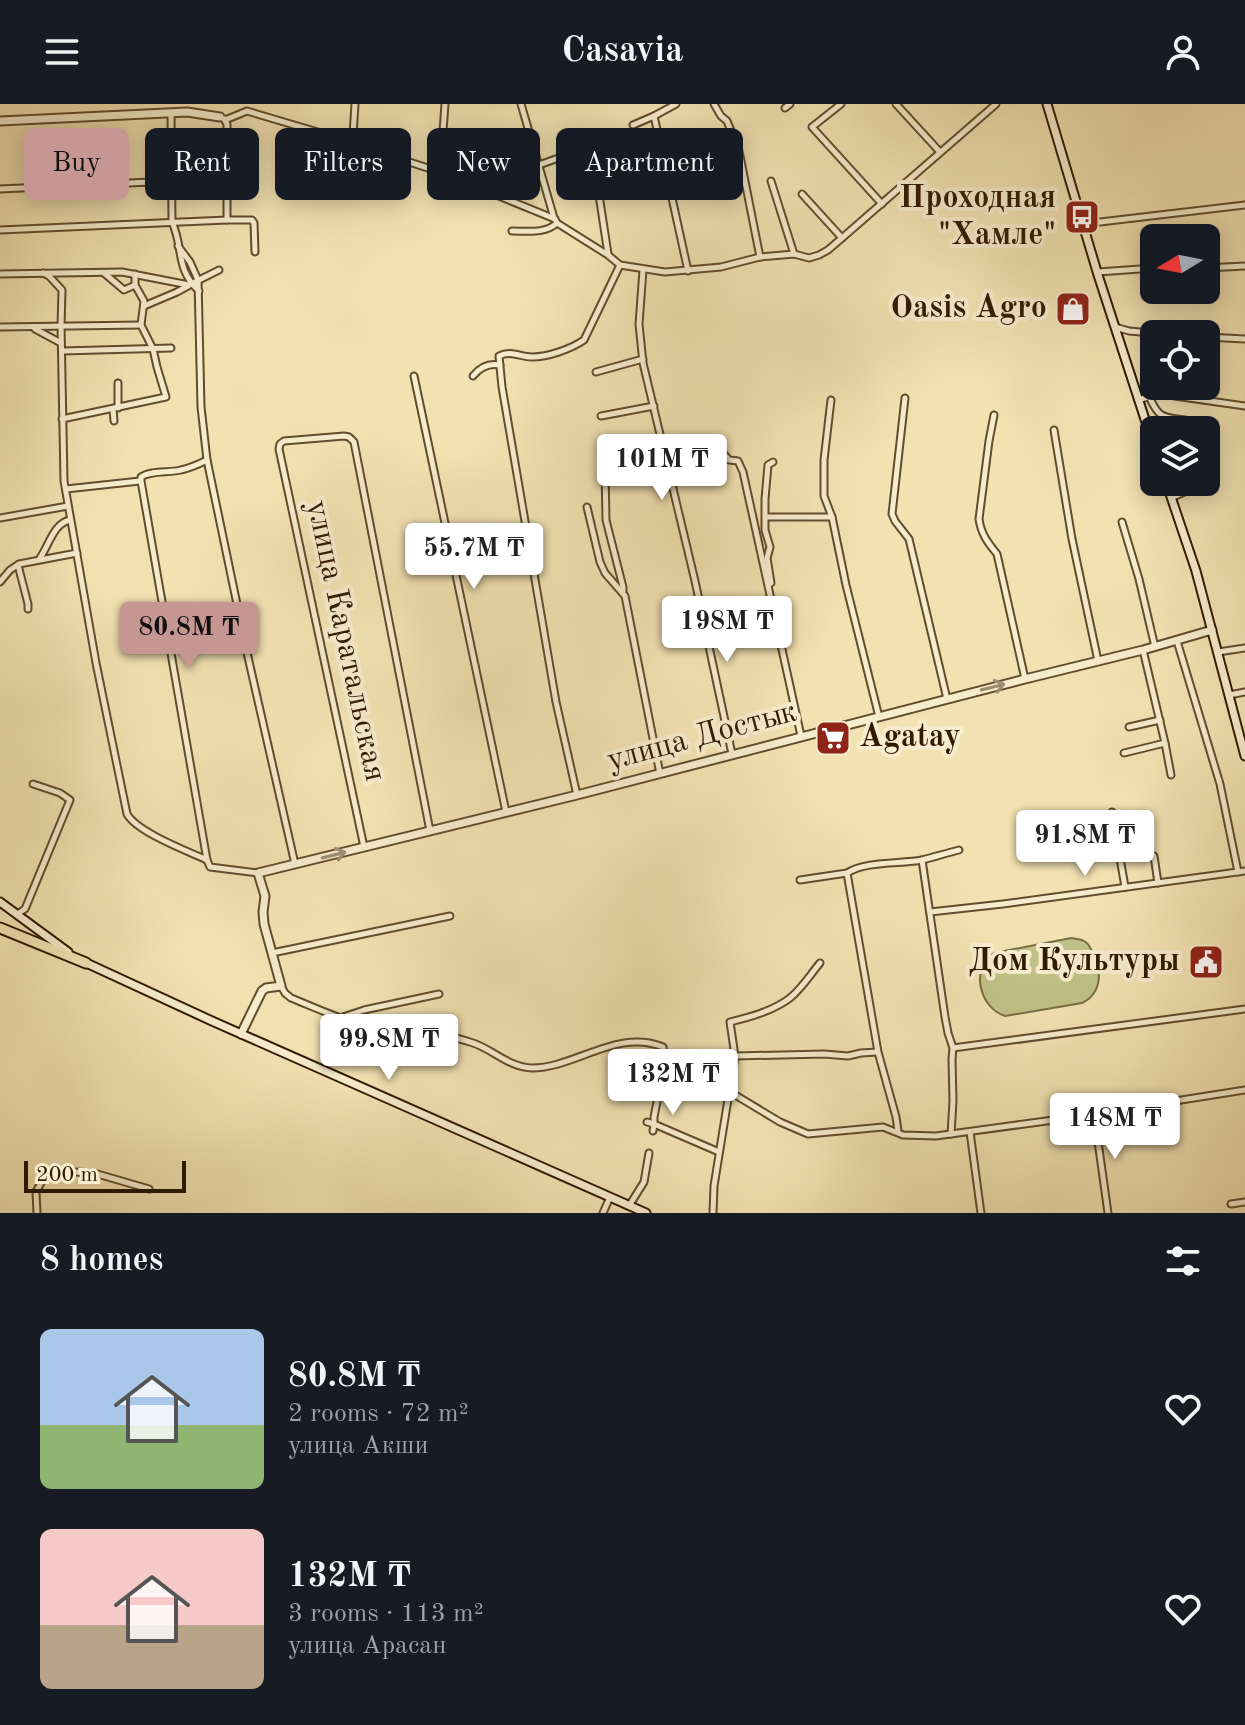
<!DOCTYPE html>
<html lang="en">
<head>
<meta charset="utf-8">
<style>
  :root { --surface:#171b24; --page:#242831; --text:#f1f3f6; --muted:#9ea1a6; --accent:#c59692 }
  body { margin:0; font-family:"Old Standard TT",serif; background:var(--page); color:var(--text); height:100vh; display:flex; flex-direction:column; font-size:30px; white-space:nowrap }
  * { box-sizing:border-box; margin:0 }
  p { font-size:26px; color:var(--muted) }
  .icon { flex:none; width:44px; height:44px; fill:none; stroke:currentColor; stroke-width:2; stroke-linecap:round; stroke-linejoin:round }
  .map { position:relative; height:1109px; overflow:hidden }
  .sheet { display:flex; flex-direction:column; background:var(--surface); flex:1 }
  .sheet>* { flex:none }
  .hud { position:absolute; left:24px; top:24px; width:800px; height:72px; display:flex; gap:16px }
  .needle { width:52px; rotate:260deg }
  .tools { position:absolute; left:1140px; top:120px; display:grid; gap:16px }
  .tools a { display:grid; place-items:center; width:80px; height:80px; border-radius:12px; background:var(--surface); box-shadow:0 4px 20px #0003; font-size:40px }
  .scale { position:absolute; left:24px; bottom:20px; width:162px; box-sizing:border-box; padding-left:8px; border:4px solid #311b00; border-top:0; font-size:22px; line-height:28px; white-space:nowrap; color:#311b00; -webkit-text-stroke:6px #f7eccd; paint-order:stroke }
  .price { position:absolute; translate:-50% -68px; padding:0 18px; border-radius:8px; background:#fff; color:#222; font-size:26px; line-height:52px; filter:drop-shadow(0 2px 4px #0008) }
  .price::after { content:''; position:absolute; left:50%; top:48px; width:24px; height:18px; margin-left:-12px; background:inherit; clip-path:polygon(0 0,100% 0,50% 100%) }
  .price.active { background:var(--accent); color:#111 }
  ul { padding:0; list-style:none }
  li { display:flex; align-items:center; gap:24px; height:200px; padding:0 40px }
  li span { display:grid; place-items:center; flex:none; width:224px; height:160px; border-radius:12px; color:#555 }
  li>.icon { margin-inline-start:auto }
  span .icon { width:96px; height:96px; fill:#fffc; stroke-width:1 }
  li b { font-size:34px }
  h2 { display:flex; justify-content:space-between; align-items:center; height:96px; padding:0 40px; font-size:34px }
  .chip { padding:0 28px; border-radius:12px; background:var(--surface); box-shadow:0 4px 20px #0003; font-size:28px; line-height:72px }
  .chip.active { background:var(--accent); color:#111 }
  header { display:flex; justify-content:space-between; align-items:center; height:104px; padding:0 40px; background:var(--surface); font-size:36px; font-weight:600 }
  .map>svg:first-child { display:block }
  .green { fill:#c0c288; stroke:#786e44; stroke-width:2 }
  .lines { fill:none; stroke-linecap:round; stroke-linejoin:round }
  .minor-casing { stroke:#614d2c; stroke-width:9 }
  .tertiary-casing { stroke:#614d2c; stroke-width:11 }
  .secondary-casing { stroke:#311b00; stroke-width:11 }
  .trunk-casing { stroke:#311b00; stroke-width:13 }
  .minor { stroke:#f7eccd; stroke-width:5 }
  .tertiary { stroke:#f7eccd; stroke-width:7 }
  .secondary { stroke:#f7eccd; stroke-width:7 }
  .trunk { stroke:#f2e2b2; stroke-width:9 }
  .oneway { stroke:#9e8e71 }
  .labels { text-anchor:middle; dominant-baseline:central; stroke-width:8; stroke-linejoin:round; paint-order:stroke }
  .poi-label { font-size:32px; font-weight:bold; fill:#311b00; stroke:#f7eccd; text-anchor:end }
  .street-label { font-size:32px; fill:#311b00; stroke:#f7eccd }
</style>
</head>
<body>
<header><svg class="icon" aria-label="menu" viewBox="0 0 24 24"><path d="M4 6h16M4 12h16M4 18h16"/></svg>Casavia<svg class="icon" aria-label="person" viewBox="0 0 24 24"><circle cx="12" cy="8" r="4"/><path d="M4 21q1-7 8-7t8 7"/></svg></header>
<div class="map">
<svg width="1245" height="1109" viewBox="0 0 1245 1109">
  <rect width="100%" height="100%" fill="#f2e2b2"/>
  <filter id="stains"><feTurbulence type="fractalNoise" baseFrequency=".0025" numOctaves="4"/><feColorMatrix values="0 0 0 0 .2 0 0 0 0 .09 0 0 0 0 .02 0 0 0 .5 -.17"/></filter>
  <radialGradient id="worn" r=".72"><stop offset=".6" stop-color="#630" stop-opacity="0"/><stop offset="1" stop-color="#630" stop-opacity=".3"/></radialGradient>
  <path class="green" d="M1071,834C1076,835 1081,835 1084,837C1089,840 1090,843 1092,847C1102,865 1103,889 1082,899L1005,912C979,904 970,863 994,849Z"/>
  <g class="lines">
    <defs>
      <g id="minor">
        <polyline points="521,0 554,114"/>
        <polyline points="714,0 721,12 727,17 739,47 760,153"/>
        <polyline points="841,0 812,23 882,100"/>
        <polyline points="896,0 940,48"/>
        <polyline points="785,4 790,0"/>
        <path d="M171,8L172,118C184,144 175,165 199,187"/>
        <polyline points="654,12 688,167"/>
        <polyline points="224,15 227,20 227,116 252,116 254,119 255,148"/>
        <polyline points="225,16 247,7 348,37 353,31 355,0"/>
        <polyline points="633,21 654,12 676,0"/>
        <polyline points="397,54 440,68 555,115 557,119 608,151 620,161 665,168 721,163 760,153 783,151 794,150 809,154 819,151 828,146 842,134 996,0"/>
        <polyline points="539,61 619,32"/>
        <polyline points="440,68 445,0"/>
        <polyline points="596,71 608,150"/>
        <polyline points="771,77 794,150"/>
        <polyline points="0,85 172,77"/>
        <polyline points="802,90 842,134"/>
        <polyline points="1083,120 1245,101"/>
        <polyline points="0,126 227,116"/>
        <path d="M512,127C528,127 545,130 557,119"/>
        <polyline points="178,142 190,158 198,176 201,303 207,356 248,553 295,760"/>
        <polyline points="1206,164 1245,162"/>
        <polyline points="643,166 639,220 643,259 695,477 732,650"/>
        <polyline points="1098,168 1154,164"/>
        <path d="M43,169L49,172L62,186L61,222L64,377L96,559L127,710C137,728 187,747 207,756"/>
        <polyline points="104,169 124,186 135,181"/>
        <polyline points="0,170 122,168 189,181 219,166"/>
        <polyline points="144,202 177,188 188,182"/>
        <polyline points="0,223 141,221"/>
        <polyline points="1115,223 1129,227 1163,230"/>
        <polyline points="35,225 61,239"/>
        <polyline points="1206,233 1245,235"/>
        <polyline points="62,247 171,244"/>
        <polyline points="596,268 643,255"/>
        <polyline points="414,272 506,708"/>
        <path d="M473,272C480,263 489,259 500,261"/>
        <path d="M1149,292C1160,318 1165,312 1191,317"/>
        <polyline points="905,294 892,410 895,417 909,435 947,595"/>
        <polyline points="831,296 824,356 824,392 832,413 846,481 879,613"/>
        <polyline points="1138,296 1154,291 1161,290 1245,302"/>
        <polyline points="118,304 118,279"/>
        <polyline points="113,305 114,317"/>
        <path d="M994,311L989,337L979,415C981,430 988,439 997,450L1025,575"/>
        <polyline points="601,312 654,302"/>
        <polyline points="62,315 166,293 157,263 153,245 141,221 144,197 135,181 135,170"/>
        <polyline points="1054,326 1072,435 1098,557"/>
        <polyline points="604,337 606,363"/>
        <polyline points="723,349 729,356 738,357 743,368 801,632"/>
        <path d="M207,356C199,360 190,364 181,366C169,369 151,366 141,373V377L207,756L210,763L258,769"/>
        <polyline points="1206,359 1208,366"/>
        <polyline points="66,385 140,377"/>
        <polyline points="1171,394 1212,376"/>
        <polyline points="587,403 600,458 605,469 625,492 660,670"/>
        <polyline points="766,413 832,413"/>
        <polyline points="0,414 68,402"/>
        <polyline points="1122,418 1139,475 1155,543"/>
        <path d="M40,454C49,441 54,419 70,416"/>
        <polyline points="18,461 28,500 28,505"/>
        <polyline points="0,478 10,466 19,460 77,449"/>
        <polyline points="769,480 771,479 767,454 770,443 765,426 765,395 768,361 773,358"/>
        <polyline points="623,487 623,483 606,416 605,367 606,363 626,360"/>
        <polyline points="1177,537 1220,680 1238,768"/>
        <polyline points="1218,548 1245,544"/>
        <polyline points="1229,591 1245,588"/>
        <polyline points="1129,623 1160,616"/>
        <polyline points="1165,639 1171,671"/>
        <polyline points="1124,649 1165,639 1143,546"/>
        <path d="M577,691L556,598L502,283L499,252C511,246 520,253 532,253C548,253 571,245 584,236L620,161"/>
        <polyline points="1112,708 1125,783"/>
        <polyline points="1116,729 1147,720"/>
        <polyline points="364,743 279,345 280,340 284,337 344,332 349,333 354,338 430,727"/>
        <polyline points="1154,752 1158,779"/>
        <polyline points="922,756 945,913 948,929 953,944 952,955 953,997 951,1030"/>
        <polyline points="847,769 878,948 896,1013 898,1027"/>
        <path d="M800,776L847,769C865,757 901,760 922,756C934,753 947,749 959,746"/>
        <polyline points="930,808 1003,800 1245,767"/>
        <polyline points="17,810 25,805 70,696 60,689 33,680"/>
        <polyline points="272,849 450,812"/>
        <path d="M281,882L285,889L291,894C316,904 346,918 372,924C394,929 417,928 440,930C450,932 460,935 470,938C492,944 507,963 532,964C575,964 618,924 663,943L665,957L654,1013V1020L719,1048"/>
        <polyline points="343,913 364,906 439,890"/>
        <polyline points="953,944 1245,905"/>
        <polyline points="735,952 824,950 848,952 861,949 877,948"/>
        <polyline points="665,957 707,974 780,1018 808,1030 883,1023 903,1031 936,1032 1061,1015 1245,986"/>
        <polyline points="1094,1009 1108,1109"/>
        <polyline points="647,1018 654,1020 653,1027"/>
        <polyline points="970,1028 981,1109"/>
        <polyline points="1231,1100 1245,1098"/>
        <polyline points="629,1102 644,1078 649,1049"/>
        <polyline points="37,1109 36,1088 43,1075 55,1067 94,1069 149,1085"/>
        <polyline points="603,1109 610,1093"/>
        <path d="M713,1109L714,1082L735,952L730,918C750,913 773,907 790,894C802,884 810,871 820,859"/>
      </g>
      <g id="tertiary">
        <polyline points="0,17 187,8 220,13"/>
        <polyline points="241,930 262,887 266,884 281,882 264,820 263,808 265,792 258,769 577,691 1025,575 1143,546 1212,526"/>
      </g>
      <g id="secondary">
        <polyline points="1047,0 1098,171 1154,343"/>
        <polyline points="1166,378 1196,467 1245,652"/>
        <polyline points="0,798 68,848"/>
        <polyline points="82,857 212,917 646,1109"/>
      </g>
      <polyline id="trunk" points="0,824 86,859"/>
    </defs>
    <use href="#minor" class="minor-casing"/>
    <use href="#tertiary" class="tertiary-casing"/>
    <use href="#secondary" class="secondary-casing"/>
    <use href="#trunk" class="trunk-casing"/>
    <use href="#minor" class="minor"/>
    <use href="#tertiary" class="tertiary"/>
    <use href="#secondary" class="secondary"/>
    <use href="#trunk" class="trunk"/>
  </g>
  <defs><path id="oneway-shaft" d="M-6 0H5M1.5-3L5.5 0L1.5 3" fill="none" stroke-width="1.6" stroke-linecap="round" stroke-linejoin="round" transform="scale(2)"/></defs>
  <g class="oneway">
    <use href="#oneway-shaft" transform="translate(993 583) rotate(-14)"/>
    <use href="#oneway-shaft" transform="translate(334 751) rotate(-14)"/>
  </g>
  <defs>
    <symbol id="bus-square" viewBox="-11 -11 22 22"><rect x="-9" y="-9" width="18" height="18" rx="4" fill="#8f2418" stroke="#f7eccd"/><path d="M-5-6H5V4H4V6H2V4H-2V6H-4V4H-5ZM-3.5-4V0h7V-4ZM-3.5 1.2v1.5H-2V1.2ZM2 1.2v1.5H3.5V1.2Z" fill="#fff"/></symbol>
    <symbol id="shop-square" viewBox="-11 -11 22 22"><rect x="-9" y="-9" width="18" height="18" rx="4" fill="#8f2418" stroke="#f7eccd"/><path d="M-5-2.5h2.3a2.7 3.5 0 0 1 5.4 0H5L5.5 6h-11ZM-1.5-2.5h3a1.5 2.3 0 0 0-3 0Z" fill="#fff"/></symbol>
    <symbol id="supermarket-square" viewBox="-11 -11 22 22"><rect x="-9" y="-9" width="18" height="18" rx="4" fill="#8f2418" stroke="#f7eccd"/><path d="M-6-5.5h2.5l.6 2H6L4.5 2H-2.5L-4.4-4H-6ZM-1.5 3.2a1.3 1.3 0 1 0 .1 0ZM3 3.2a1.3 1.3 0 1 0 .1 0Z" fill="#fff"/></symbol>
    <symbol id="civic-square" viewBox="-11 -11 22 22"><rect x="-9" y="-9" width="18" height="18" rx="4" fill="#8f2418" stroke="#f7eccd"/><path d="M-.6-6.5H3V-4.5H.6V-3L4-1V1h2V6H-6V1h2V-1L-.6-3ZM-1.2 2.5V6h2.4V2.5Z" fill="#fff"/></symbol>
  </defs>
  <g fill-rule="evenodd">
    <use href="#bus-square" x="1062" y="93" width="40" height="40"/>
    <use href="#shop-square" x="1053" y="185" width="40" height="40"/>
    <use href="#supermarket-square" x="813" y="614" width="40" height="40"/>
    <use href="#civic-square" x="1186" y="838" width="40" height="40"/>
  </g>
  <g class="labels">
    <g class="poi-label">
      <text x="1056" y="95">Проходная<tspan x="1056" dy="37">"Хамле"</tspan></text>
      <text x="1047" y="205">Oasis Agro</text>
      <text x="859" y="634" text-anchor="start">Agatay</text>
      <text x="1180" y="858">Дом Культуры</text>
    </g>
    <g class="street-label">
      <text transform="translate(345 537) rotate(78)">улица Каратальская</text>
      <text transform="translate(702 633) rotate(-15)">улица Достык</text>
    </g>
  </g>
  <rect width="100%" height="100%" filter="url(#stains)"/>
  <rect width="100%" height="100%" fill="url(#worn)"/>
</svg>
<div class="tools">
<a><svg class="needle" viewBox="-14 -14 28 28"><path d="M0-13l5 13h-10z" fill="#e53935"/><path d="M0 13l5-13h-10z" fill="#9ea1a6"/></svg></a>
<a><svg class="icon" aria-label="locate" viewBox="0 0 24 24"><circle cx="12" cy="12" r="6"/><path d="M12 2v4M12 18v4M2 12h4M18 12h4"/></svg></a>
<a><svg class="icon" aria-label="layers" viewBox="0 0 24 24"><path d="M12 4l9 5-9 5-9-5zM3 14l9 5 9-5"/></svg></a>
</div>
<div class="scale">200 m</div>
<b class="price" style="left:662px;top:398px">101M ₸</b>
<b class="price" style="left:474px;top:487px">55.7M ₸</b>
<b class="price" style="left:727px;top:560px">198M ₸</b>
<b class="price active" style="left:189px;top:566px">80.8M ₸</b>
<b class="price" style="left:1085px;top:774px">91.8M ₸</b>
<b class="price" style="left:389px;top:978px">99.8M ₸</b>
<b class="price" style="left:673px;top:1013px">132M ₸</b>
<b class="price" style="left:1115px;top:1057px">148M ₸</b>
<div class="hud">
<a class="chip active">Buy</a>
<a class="chip">Rent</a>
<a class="chip">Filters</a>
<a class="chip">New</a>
<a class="chip">Apartment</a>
</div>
</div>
<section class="sheet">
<h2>8 homes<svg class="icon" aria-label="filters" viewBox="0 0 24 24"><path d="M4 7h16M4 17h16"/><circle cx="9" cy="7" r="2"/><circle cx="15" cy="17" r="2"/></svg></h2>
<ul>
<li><span style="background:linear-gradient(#a9c7e8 60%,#8fb573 0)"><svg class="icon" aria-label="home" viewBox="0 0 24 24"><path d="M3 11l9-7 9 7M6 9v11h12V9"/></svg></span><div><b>80.8M ₸</b><p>2 rooms · 72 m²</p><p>улица Акши</p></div><svg class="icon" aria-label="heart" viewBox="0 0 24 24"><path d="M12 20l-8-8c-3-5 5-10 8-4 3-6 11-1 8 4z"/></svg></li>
<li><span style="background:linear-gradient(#f6c9c9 60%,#b9a48a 0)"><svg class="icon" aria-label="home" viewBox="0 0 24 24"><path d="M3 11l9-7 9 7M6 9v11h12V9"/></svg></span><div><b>132M ₸</b><p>3 rooms · 113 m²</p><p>улица Арасан</p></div><svg class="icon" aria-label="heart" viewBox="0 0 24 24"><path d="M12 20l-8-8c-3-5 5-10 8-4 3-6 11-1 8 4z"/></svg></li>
</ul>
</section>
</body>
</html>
